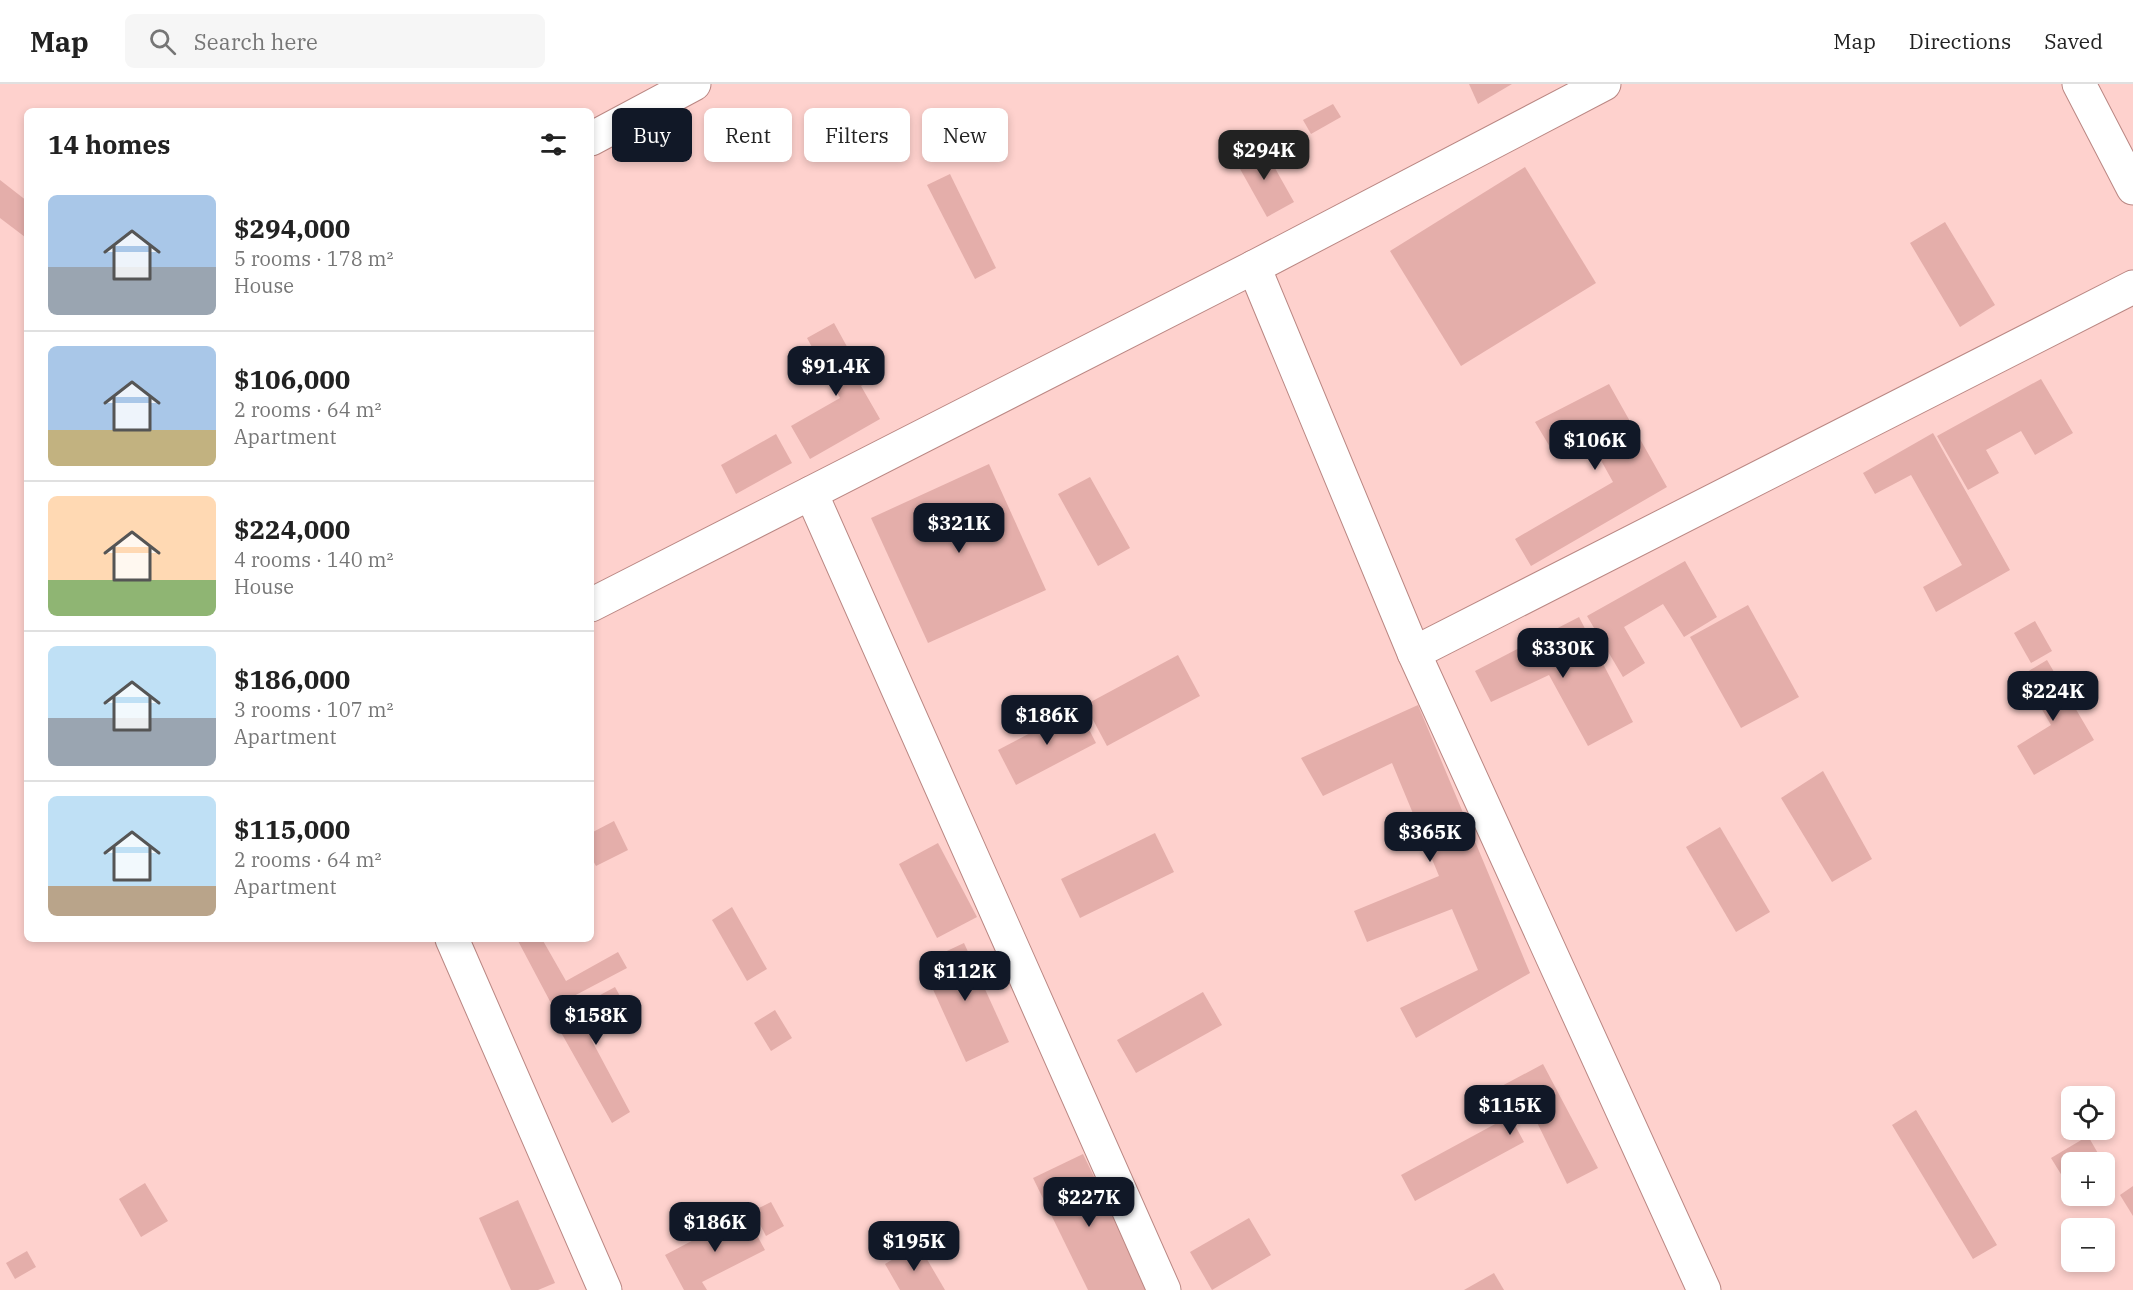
<!DOCTYPE html>
<html lang="en">
<head>
<meta charset="utf-8">
<style>
  :root { --surface:#fff; --page:#f6f6f6; --text:#222; --muted:#767676; --line:#e0e0e0; --accent:#111827 }
  body { margin:0; font-family:"IBM Plex Serif",serif; background:var(--page); color:var(--text); height:100vh; display:flex; flex-direction:column; font-size:22px; white-space:nowrap }
  * { box-sizing:border-box; margin:0 }
  p { font-size:20px; color:var(--muted) }
  .icon { flex:none; width:33px; height:33px; fill:none; stroke:currentColor; stroke-width:2; stroke-linecap:round; stroke-linejoin:round }
  .map { position:relative; flex:1; overflow:hidden }
  .side { position:absolute; left:24px; top:24px; width:570px; height:834px; display:flex; flex-direction:column; background:var(--surface); border-radius:9px; box-shadow:0 3px 9px #0003 }
  .side>* { flex:none }
  .hud { position:absolute; left:612px; top:24px; width:570px; height:54px; display:flex; gap:12px }
  .controls { position:absolute; left:2061px; top:1002px; display:grid; gap:12px }
  .controls a { display:grid; place-items:center; width:54px; height:54px; border-radius:9px; background:var(--surface); box-shadow:0 3px 9px #0003; font-size:30px }
  .price { position:absolute; translate:-50% -51px; padding:0 14px; border-radius:12px; background:var(--accent); color:#fff; font-size:20px; line-height:39px; filter:drop-shadow(0 2px 3px #0008) }
  .price::after { content:''; position:absolute; left:50%; top:36px; width:18px; height:14px; margin-left:-9px; background:inherit; clip-path:polygon(0 0,100% 0,50% 100%) }
  .price.active { background:#222; color:#fff }
  ul { padding:0; list-style:none }
  li { display:flex; align-items:center; gap:18px; height:150px; padding:0 24px }
  li+li { border-top:2px solid var(--line) }
  li span { display:grid; place-items:center; flex:none; width:168px; height:120px; border-radius:9px; color:#555 }
  li>.icon { margin-inline-start:auto }
  span .icon { width:72px; height:72px; fill:#fffc; stroke-width:1 }
  li b { font-size:26px }
  h2 { display:flex; justify-content:space-between; align-items:center; height:72px; padding:0 24px; font-size:26px }
  .chip { padding:0 21px; border-radius:9px; background:var(--surface); box-shadow:0 3px 9px #0003; font-size:21px; line-height:54px }
  .chip.active { background:var(--accent); color:#fff }
  header { display:flex; align-items:center; gap:36px; box-sizing:border-box; height:84px; padding:0 30px; background:var(--surface); border-bottom:2px solid var(--line) }
  header strong { font-size:28px }
  nav { display:flex; gap:33px; margin-inline-start:auto; font-size:21px }
  .search { width:420px; height:54px; background:var(--page); display:flex; align-items:center; gap:15px; box-sizing:border-box; padding:0 21px; border-radius:9px; color:var(--muted); font-size:22px }
  .map>svg:first-child { display:block }
  .building { fill:#e4aeaa }
  .lines { fill:none; stroke-linecap:round; stroke-linejoin:round }
  .minor-casing { stroke:#ba8783; stroke-width:35 }
  .minor { stroke:#fff; stroke-width:33 }
</style>
</head>
<body>
<header>
<strong>Map</strong>
<div class="search"><svg class="icon" aria-label="search" viewBox="0 0 24 24"><circle cx="10" cy="10" r="6"/><path d="M15 15l6 6"/></svg>Search here</div>
<nav><a>Map</a><a>Directions</a><a>Saved</a></nav>
</header>
<div class="map">
<svg width="2133" height="1206" viewBox="0 0 2133 1206">
  <rect width="100%" height="100%" fill="#fed1cd"/>
  <g class="building">
    <polygon points="1469,0 1512,0 1478,20"/>
    <polygon points="1333,20 1341,33 1311,50 1303,36"/>
    <polygon points="1262,61 1294,118 1267,133 1235,76"/>
    <polygon points="1525,83 1596,199 1461,282 1390,167"/>
    <polygon points="950,90 996,184 975,195 927,101"/>
    <polygon points="0,96 27,117 27,150 25,153 0,134"/>
    <polygon points="1945,138 1995,221 1960,243 1910,159"/>
    <polygon points="834,239 867,299 861,302 880,335 810,375 791,342 840,314 807,254"/>
    <polygon points="2041,295 2073,349 2035,371 2021,347 1986,366 1999,389 1968,406 1937,352"/>
    <polygon points="1609,300 1667,403 1531,482 1515,455 1613,398 1588,353 1553,368 1535,338"/>
    <polygon points="1933,349 2010,486 1936,528 1923,503 1962,481 1911,391 1875,410 1863,389"/>
    <polygon points="776,350 792,379 736,410 721,381"/>
    <polygon points="989,380 1046,506 928,559 871,434"/>
    <polygon points="1090,393 1130,464 1098,482 1058,410"/>
    <polygon points="1685,477 1717,533 1684,553 1663,520 1624,543 1645,579 1623,593 1587,532"/>
    <polygon points="1748,521 1799,613 1741,644 1690,553"/>
    <polygon points="1579,533 1633,638 1588,662 1549,591 1491,618 1475,587"/>
    <polygon points="2035,537 2052,567 2031,579 2014,549"/>
    <polygon points="1178,571 1200,612 1107,662 1085,621"/>
    <polygon points="2047,576 2094,656 2034,691 2017,662 2051,641 2022,591"/>
    <polygon points="1418,621 1530,889 1416,954 1400,924 1478,886 1452,825 1367,858 1354,827 1439,792 1392,679 1323,712 1301,674"/>
    <polygon points="1078,624 1096,659 1016,701 998,666"/>
    <polygon points="1823,687 1872,775 1832,798 1781,714"/>
    <polygon points="614,737 628,766 596,782 591,773 591,749"/>
    <polygon points="1720,743 1770,828 1736,848 1686,763"/>
    <polygon points="1155,749 1174,788 1080,834 1061,795"/>
    <polygon points="938,759 977,833 937,854 899,780"/>
    <polygon points="732,823 767,885 747,897 712,836"/>
    <polygon points="517,855 542,855 566,897 618,868 627,884 553,923"/>
    <polygon points="964,859 1009,958 966,978 921,879"/>
    <polygon points="615,903 631,932 591,955 630,1028 612,1039 554,936"/>
    <polygon points="1203,908 1222,941 1136,989 1117,956"/>
    <polygon points="775,926 792,954 771,967 754,939"/>
    <polygon points="1543,980 1598,1084 1567,1100 1529,1022 1510,1032 1524,1058 1415,1117 1401,1091 1497,1039 1483,1012"/>
    <polygon points="1916,1026 1997,1161 1973,1175 1892,1041"/>
    <polygon points="2088,1052 2103,1078 2072,1078 2072,1108 2051,1074"/>
    <polygon points="1083,1070 1149,1206 1088,1206 1033,1094"/>
    <polygon points="145,1099 168,1137 141,1153 119,1115"/>
    <polygon points="2133,1102 2133,1132 2120,1111"/>
    <polygon points="518,1116 555,1199 538,1206 511,1206 479,1134"/>
    <polygon points="771,1118 784,1142 766,1152 753,1127"/>
    <polygon points="745,1129 765,1166 702,1198 707,1206 684,1206 665,1171"/>
    <polygon points="1249,1134 1271,1171 1212,1206 1190,1168"/>
    <polygon points="918,1160 945,1206 900,1206 885,1180"/>
    <polygon points="27,1167 36,1183 15,1195 6,1179"/>
    <polygon points="1494,1189 1504,1206 1464,1206"/>
  </g>
  <g class="lines">
    <defs>
      <g id="minor">
        <polyline points="2079,0 2133,104"/>
        <polyline points="591,55 694,0"/>
        <polyline points="1254,183 1414,569 1704,1206"/>
        <polyline points="811,409 1164,1206"/>
        <polyline points="591,521 1254,183 1604,0"/>
        <polyline points="1414,569 2133,203"/>
        <polyline points="452,855 605,1206"/>
      </g>
    </defs>
    <use href="#minor" class="minor-casing"/>
    <use href="#minor" class="minor"/>
  </g>
</svg>
<div class="controls">
<a><svg class="icon" aria-label="locate" viewBox="0 0 24 24"><circle cx="12" cy="12" r="6"/><path d="M12 2v4M12 18v4M2 12h4M18 12h4"/></svg></a>
<a>+</a>
<a>−</a>
</div>
<b class="price active" style="left:1264px;top:97px">$294K</b>
<b class="price" style="left:836px;top:313px">$91.4K</b>
<b class="price" style="left:1595px;top:387px">$106K</b>
<b class="price" style="left:959px;top:470px">$321K</b>
<b class="price" style="left:1563px;top:595px">$330K</b>
<b class="price" style="left:2053px;top:638px">$224K</b>
<b class="price" style="left:1047px;top:662px">$186K</b>
<b class="price" style="left:1430px;top:779px">$365K</b>
<b class="price" style="left:965px;top:918px">$112K</b>
<b class="price" style="left:596px;top:962px">$158K</b>
<b class="price" style="left:1510px;top:1052px">$115K</b>
<b class="price" style="left:1089px;top:1144px">$227K</b>
<b class="price" style="left:715px;top:1169px">$186K</b>
<b class="price" style="left:914px;top:1188px">$195K</b>
<div class="hud">
<a class="chip active">Buy</a>
<a class="chip">Rent</a>
<a class="chip">Filters</a>
<a class="chip">New</a>
</div>
<section class="side">
<h2>14 homes<svg class="icon" aria-label="filters" viewBox="0 0 24 24"><path d="M4 7h16M4 17h16"/><circle cx="9" cy="7" r="2"/><circle cx="15" cy="17" r="2"/></svg></h2>
<ul>
<li><span style="background:linear-gradient(#a9c7e8 60%,#9aa5b1 0)"><svg class="icon" aria-label="home" viewBox="0 0 24 24"><path d="M3 11l9-7 9 7M6 9v11h12V9"/></svg></span><div><b>$294,000</b><p>5 rooms · 178 m²</p><p>House</p></div></li>
<li><span style="background:linear-gradient(#a9c7e8 70%,#c2b280 0)"><svg class="icon" aria-label="home" viewBox="0 0 24 24"><path d="M3 11l9-7 9 7M6 9v11h12V9"/></svg></span><div><b>$106,000</b><p>2 rooms · 64 m²</p><p>Apartment</p></div></li>
<li><span style="background:linear-gradient(#ffd9b3 70%,#8fb573 0)"><svg class="icon" aria-label="home" viewBox="0 0 24 24"><path d="M3 11l9-7 9 7M6 9v11h12V9"/></svg></span><div><b>$224,000</b><p>4 rooms · 140 m²</p><p>House</p></div></li>
<li><span style="background:linear-gradient(#bfe0f5 60%,#9aa5b1 0)"><svg class="icon" aria-label="home" viewBox="0 0 24 24"><path d="M3 11l9-7 9 7M6 9v11h12V9"/></svg></span><div><b>$186,000</b><p>3 rooms · 107 m²</p><p>Apartment</p></div></li>
<li><span style="background:linear-gradient(#bfe0f5 75%,#b9a48a 0)"><svg class="icon" aria-label="home" viewBox="0 0 24 24"><path d="M3 11l9-7 9 7M6 9v11h12V9"/></svg></span><div><b>$115,000</b><p>2 rooms · 64 m²</p><p>Apartment</p></div></li>
</ul>
</section>
</div>
</body>
</html>
